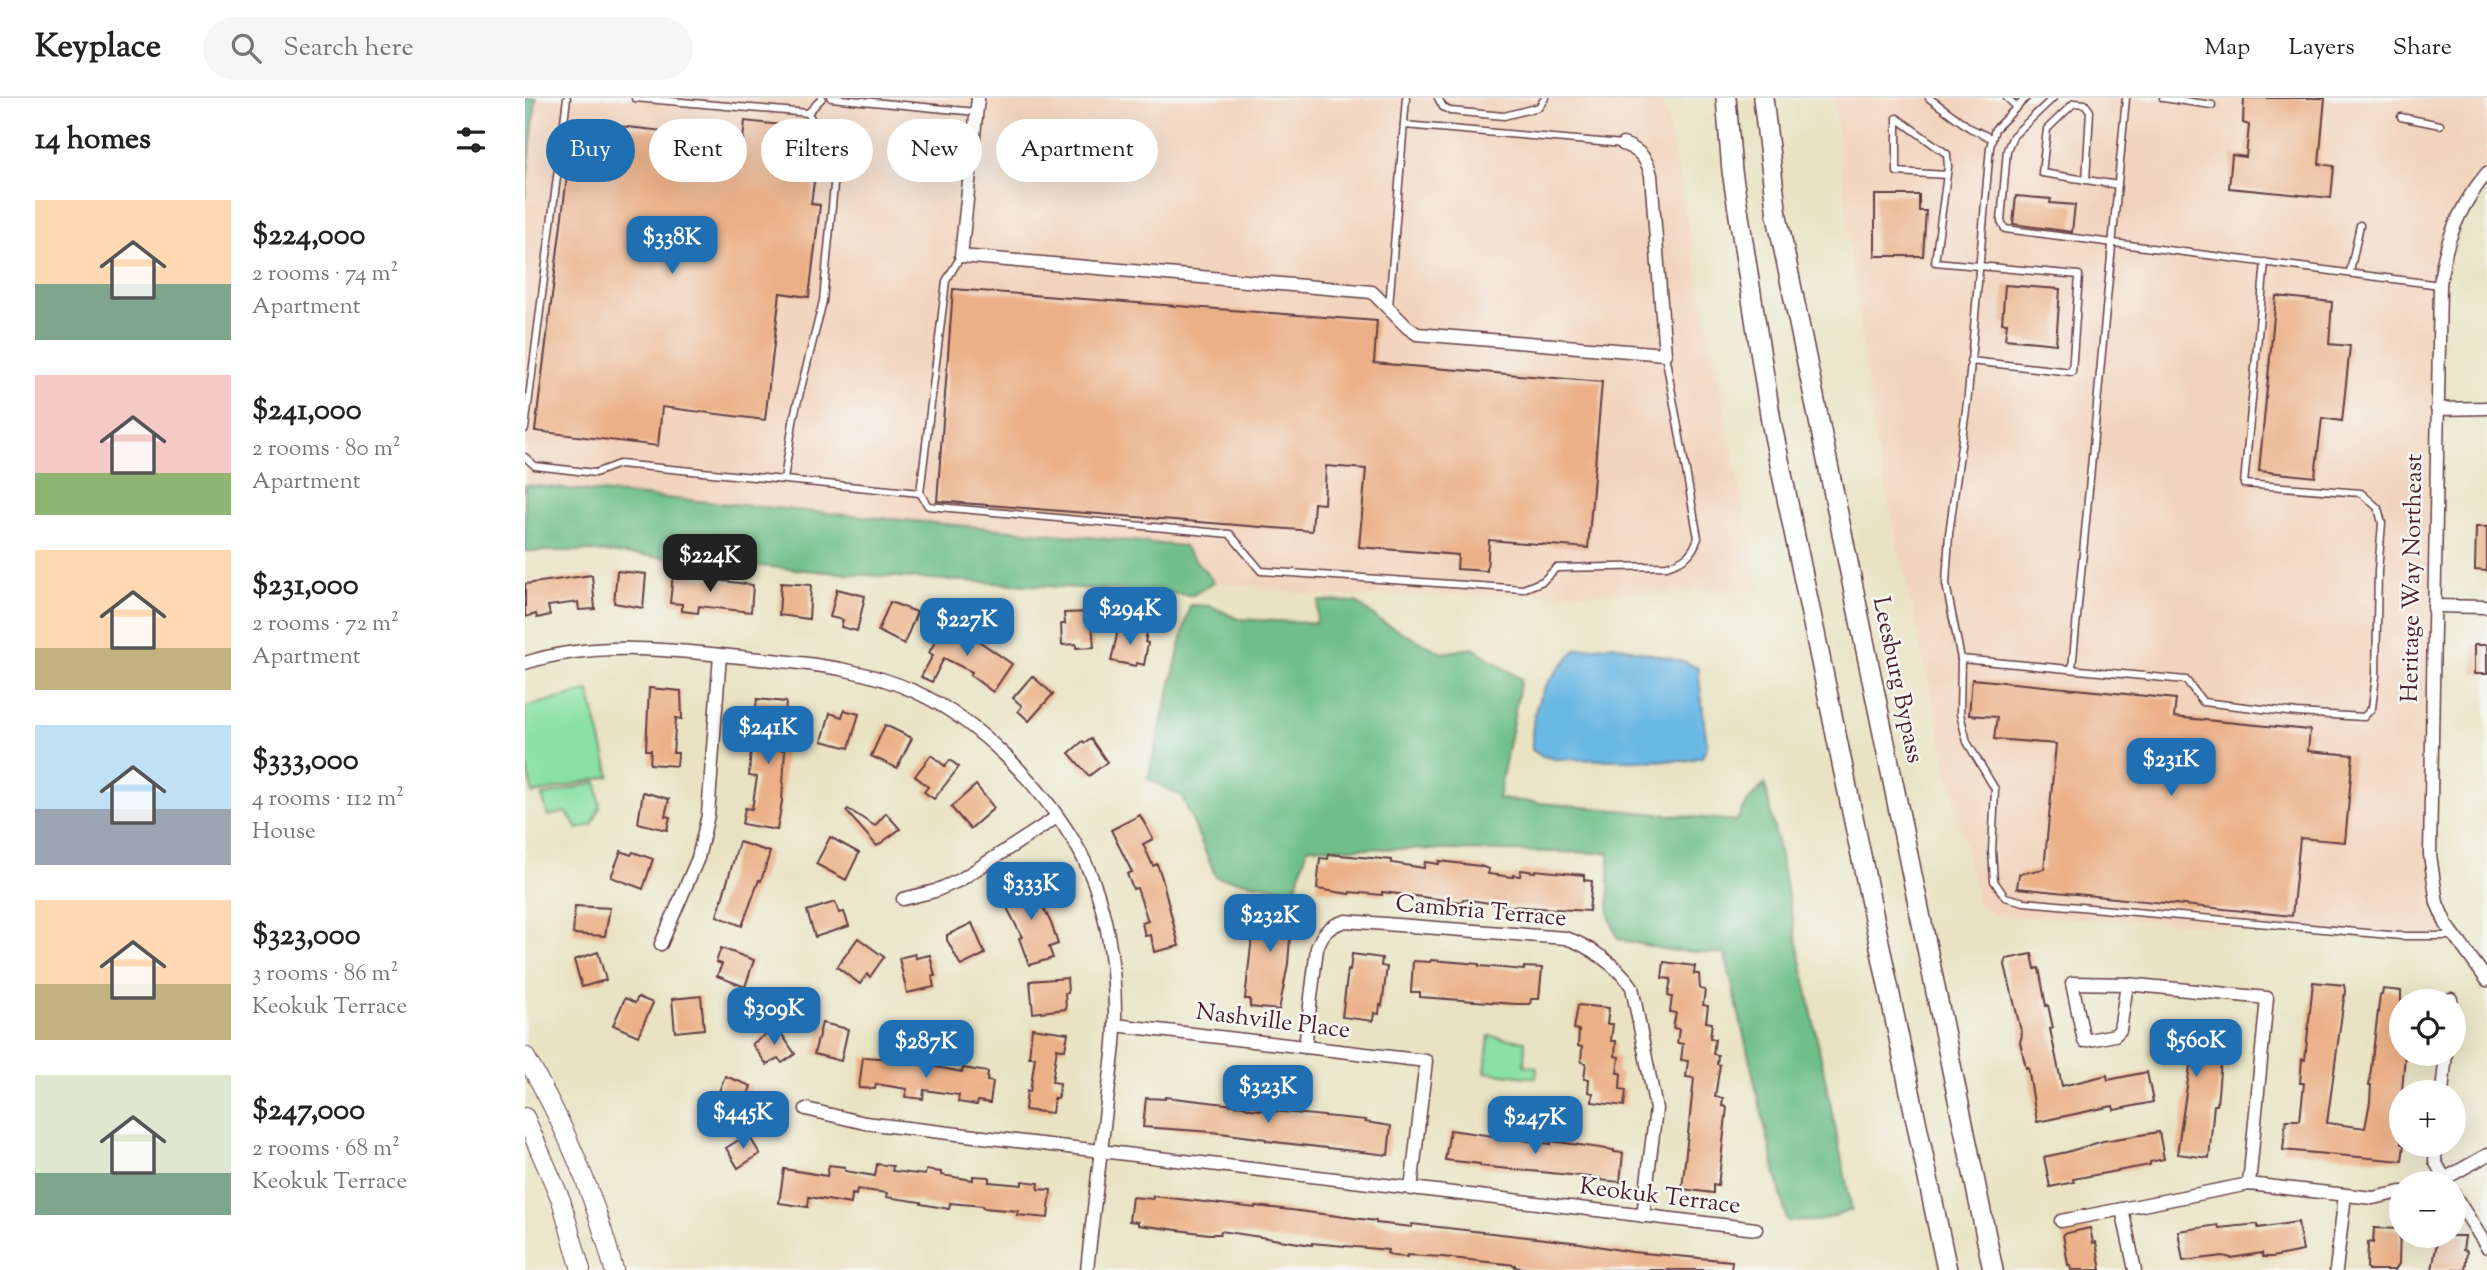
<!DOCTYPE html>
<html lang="en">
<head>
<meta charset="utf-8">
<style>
  :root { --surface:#fff; --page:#f6f6f6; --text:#222; --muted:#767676; --line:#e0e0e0; --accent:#1f6fb2 }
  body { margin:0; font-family:"Sorts Mill Goudy",serif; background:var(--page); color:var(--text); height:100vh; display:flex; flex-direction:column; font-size:26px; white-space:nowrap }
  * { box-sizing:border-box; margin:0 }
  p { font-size:23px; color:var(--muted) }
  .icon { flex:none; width:38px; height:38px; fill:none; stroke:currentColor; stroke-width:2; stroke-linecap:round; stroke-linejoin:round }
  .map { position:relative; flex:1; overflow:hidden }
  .side { display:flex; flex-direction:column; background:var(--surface); width:525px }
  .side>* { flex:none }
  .guide { position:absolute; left:21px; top:21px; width:665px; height:63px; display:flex; gap:14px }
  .fabs { position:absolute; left:1864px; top:891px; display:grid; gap:14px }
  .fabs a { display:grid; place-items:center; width:77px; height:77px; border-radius:50%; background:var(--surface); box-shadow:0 7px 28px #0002; font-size:35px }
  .price { position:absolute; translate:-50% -60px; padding:0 16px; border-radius:14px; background:var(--accent); color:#fff; font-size:23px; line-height:46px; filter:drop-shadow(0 2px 4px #0008) }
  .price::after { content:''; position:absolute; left:50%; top:42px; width:21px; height:16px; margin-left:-10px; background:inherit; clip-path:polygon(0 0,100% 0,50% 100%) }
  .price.current { background:#222; color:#fff }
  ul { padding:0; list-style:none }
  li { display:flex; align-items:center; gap:21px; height:175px; padding:0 35px }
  li span { display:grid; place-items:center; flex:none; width:196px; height:140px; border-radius:0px; color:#555 }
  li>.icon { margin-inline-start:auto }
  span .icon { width:84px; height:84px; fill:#fffc; stroke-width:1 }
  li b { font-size:30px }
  h2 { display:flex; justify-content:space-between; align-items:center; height:84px; padding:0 35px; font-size:30px }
  .chip { padding:0 24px; border-radius:32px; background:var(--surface); box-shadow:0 7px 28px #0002; font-size:24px; line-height:63px }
  .chip.current { background:var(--accent); color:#fff }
  header { display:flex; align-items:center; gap:42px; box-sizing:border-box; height:98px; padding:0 35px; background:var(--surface); border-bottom:2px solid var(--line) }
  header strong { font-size:33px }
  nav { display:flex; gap:38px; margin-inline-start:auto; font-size:24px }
  .search { width:490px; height:63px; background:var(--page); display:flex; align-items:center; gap:18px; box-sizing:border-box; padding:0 24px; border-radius:38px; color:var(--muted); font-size:26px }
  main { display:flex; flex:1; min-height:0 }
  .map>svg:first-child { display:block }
  .built { fill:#f2d4be }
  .green { fill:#8ae1a5; stroke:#6a8068; stroke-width:2 }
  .forest { fill:#6fbf8a; stroke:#5c6f5a; stroke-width:2 }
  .water { fill:#6ab8e4; stroke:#5a6c88; stroke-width:2 }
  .building { fill:#ebb087 }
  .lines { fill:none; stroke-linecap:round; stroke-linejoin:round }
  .service-casing { stroke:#623c42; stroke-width:9 }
  .minor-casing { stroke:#623c42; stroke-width:15 }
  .secondary-casing { stroke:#623c42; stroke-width:20 }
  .trunk-casing { stroke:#623c42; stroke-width:22 }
  .service { stroke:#fff; stroke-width:6 }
  .minor { stroke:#fff; stroke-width:12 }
  .secondary { stroke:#fff; stroke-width:18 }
  .trunk { stroke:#fff; stroke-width:19 }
  .labels { text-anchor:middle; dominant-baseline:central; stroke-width:5; stroke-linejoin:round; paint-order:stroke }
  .street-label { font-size:24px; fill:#4a1f2b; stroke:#f6f6f2 }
</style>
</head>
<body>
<header>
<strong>Keyplace</strong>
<div class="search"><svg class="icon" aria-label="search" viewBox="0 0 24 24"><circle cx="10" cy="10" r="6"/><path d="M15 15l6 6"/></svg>Search here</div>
<nav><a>Map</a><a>Layers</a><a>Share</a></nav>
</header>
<main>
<section class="side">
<h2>14 homes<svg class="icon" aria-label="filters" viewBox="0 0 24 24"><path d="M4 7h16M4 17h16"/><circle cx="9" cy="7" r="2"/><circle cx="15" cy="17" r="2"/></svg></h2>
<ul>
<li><span style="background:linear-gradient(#ffd9b3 60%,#7fa58c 0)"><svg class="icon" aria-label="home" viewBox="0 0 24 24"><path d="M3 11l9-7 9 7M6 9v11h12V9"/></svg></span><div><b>$224,000</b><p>2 rooms · 74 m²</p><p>Apartment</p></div></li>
<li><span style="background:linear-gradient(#f6c9c9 70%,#8fb573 0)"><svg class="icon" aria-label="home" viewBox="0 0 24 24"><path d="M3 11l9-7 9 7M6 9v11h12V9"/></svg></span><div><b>$241,000</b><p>2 rooms · 80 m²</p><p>Apartment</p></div></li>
<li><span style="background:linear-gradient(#ffd9b3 70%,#c2b280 0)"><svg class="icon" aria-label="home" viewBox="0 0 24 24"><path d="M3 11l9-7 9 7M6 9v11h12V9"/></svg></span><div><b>$231,000</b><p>2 rooms · 72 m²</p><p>Apartment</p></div></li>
<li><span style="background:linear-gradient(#bfe0f5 60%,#9aa5b1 0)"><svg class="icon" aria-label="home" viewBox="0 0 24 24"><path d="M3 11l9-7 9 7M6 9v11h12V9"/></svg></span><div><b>$333,000</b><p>4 rooms · 112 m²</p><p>House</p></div></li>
<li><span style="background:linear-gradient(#ffd9b3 60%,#c2b280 0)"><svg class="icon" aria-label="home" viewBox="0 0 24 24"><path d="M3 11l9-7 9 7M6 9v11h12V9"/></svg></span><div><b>$323,000</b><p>3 rooms · 86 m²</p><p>Keokuk Terrace</p></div></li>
<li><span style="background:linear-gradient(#dfe7d0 70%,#7fa58c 0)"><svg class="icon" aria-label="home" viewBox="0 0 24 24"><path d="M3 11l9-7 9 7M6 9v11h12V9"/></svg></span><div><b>$247,000</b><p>2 rooms · 68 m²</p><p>Keokuk Terrace</p></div></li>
</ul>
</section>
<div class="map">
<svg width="1962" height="1172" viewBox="0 0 1962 1172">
  <rect width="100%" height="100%" fill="#f6f6f2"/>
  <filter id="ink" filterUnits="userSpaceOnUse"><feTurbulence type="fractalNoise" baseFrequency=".0143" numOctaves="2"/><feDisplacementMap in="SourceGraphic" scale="14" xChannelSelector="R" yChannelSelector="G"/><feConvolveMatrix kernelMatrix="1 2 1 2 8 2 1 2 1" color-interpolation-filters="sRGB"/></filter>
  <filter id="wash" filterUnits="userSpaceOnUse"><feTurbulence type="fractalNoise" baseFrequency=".00686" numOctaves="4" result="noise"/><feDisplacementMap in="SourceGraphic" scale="28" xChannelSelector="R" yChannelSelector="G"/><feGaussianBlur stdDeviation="1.57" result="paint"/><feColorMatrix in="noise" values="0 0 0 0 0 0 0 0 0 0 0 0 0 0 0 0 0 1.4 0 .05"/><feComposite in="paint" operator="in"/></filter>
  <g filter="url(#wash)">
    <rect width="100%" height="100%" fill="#e9e3c3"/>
    <g class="built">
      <polygon points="11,0 1135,0 1142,19 1235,492 808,499 689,484 658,448 0,387 0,100"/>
      <polygon points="1309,0 1962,0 1962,75 1920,153 1908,785 1934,846 1616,822 1467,817 1453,805 1349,339 1326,159"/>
    </g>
    <g class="green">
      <polygon points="64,593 85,678 8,696 0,662 0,609"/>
      <polygon points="72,684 75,709 67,727 53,731 41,714 23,718 17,698"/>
      <polygon points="964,938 1000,943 999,967 1012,969 1011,980 960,974"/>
    </g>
    <g class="forest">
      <polygon points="0,0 11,0 0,100"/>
      <polygon points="0,387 658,448 689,484 668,497 325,476 66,453 0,453"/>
      <polygon points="794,503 831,504 855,523 917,555 948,550 996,581 973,701 1211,723 1225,701 1240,686 1327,1112 1293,1123 1262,1123 1200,856 1142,852 1093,841 1084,817 1084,755 783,749 770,792 691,779 657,698 623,681 665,507 686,508 713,521 791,525"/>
    </g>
    <path class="water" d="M1088,547L1160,564L1173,570L1182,649L1177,659L1160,663L1029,661L1015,657L1007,652C1006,602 1018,586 1052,551Z"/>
    <g id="blocks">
      <g class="building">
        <polygon points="1719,0 1800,0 1794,66 1809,68 1806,100 1704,90 1707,57 1721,59 1724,27 1718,25"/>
        <polygon points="49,23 218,42 220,23 257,27 291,69 286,106 295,107 284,199 255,195 240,322 137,309 133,348 10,333"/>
        <polygon points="1350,97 1394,97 1394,113 1401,113 1398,158 1350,158"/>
        <polygon points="1491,98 1526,101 1525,105 1550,107 1547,134 1488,126"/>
        <polygon points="1480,187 1535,191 1531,246 1480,241 1482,225 1477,225"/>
        <polygon points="428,191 852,223 849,265 1077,284 1063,450 964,442 962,473 932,471 933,457 834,449 841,371 801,368 799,406 789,405 787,433 412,403"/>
        <polygon points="1751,198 1807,204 1804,246 1825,248 1817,323 1797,320 1790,379 1734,373"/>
        <polygon points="1951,429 1962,429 1962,473 1950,472"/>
        <polygon points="92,473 121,476 118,510 89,505"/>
        <polygon points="148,476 228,487 226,514 174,508 173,515 157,513 157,506 145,505"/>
        <polygon points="67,477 70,511 54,512 53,504 23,508 25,517 12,520 11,516 0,519 0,486"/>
        <polygon points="256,485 286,487 284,521 254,517"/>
        <polygon points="312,491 340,498 332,533 316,529 318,522 305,519"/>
        <polygon points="365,504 392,514 379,546 353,533"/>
        <polygon points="566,514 569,549 551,550 551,546 537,547 536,526 540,526 539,515"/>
        <polygon points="418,528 435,537 438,532 487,566 468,594 445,577 447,574 419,560 407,584 396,579 408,557 404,555"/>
        <polygon points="594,528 622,535 620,544 623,545 619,567 612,565 611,568 586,563"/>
        <rect x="1949" y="547" width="13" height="29"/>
        <polygon points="507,578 528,596 504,623 493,613 497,608 488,600"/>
        <polygon points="1447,581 1651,601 1649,619 1785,632 1783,653 1828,657 1820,744 1775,740 1767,818 1492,790 1494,776 1519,771 1531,646 1469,641 1472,619 1444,617"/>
        <polygon points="124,590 156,593 157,621 151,620 148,655 153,655 152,668 125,666 126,652 121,652"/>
        <polygon points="232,601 261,604 257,652 260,652 257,703 252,732 217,726 220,710 227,711 232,679 224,678 226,650 231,650 234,617 230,617"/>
        <polygon points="319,612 334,616 324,650 297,643 305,615 317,619"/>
        <polygon points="360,627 387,640 372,670 346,658"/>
        <polygon points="566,641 582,664 564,678 544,655 558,643 560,645"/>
        <polygon points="406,657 420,668 425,662 434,669 409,701 399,694 403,689 390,678"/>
        <polygon points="451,687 469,710 445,731 426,709"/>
        <polygon points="118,694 144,701 140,718 145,719 142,732 113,725"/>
        <polygon points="323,711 350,728 361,715 375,731 352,748 321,713"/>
        <polygon points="615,717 628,741 618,746 628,768 632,766 637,780 654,848 629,854 626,837 620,838 617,825 623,823 612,790 608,791 602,776 607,774 586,732"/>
        <polygon points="305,739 334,755 321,782 291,766"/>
        <polygon points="214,744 245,754 236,783 234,782 217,828 192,818"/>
        <polygon points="96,753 106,757 108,754 128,761 118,791 86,779"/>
        <polygon points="804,756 867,762 867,765 899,770 900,764 914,766 914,763 955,768 964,771 963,776 988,779 988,777 995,778 996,772 1010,774 1010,772 1059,777 1059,782 1067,783 1064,813 985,808 938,801 937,804 857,794 857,797 825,794 825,796 792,791 795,760 803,761"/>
        <polygon points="509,781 516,795 512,797 526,825 533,846 524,849 528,860 504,867 494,840 497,839 476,798"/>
        <polygon points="737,799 768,802 763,866 754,912 725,909 725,901 720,901 728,830 730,830 733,807 736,807"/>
        <polygon points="310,804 314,815 319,814 324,828 290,839 282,813"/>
        <polygon points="50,808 85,810 80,838 48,836"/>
        <polygon points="447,825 460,856 436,868 422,842 422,837"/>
        <polygon points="333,840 359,859 345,879 342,876 335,886 312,869"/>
        <polygon points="196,850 229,862 220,889 192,878 197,866 191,864"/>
        <polygon points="73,854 81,882 57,889 49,862"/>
        <polygon points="390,856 391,860 405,857 410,878 407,878 409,889 382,895 374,860"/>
        <polygon points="827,856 857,860 856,868 862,869 857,908 855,907 854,916 849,915 848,923 817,919 823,872 825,873"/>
        <polygon points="1507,856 1510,871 1514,870 1521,908 1523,907 1528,930 1525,931 1537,988 1582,977 1583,982 1622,974 1628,1004 1589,1012 1588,1008 1512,1024 1503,969 1501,970 1495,944 1497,937 1480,867 1481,861"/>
        <polygon points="906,862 954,866 954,868 967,869 999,872 999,869 1017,870 1014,901 1006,901 1005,906 991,906 895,899 895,894 886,894 888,863 905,864"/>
        <polygon points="1139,864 1170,868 1169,876 1174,876 1175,891 1180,892 1178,907 1183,908 1181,924 1187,925 1185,940 1190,941 1188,956 1193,957 1192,966 1195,967 1190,999 1198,1000 1197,1008 1202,1009 1193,1088 1188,1087 1188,1095 1157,1091 1169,980 1161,979 1163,963 1156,962 1158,946 1152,945 1154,931 1148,930 1151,915 1145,914 1147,899 1143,898 1146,881 1137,880"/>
        <polygon points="542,880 543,895 540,895 541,911 508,915 505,883"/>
        <polygon points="1788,884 1819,887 1820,893 1802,1025 1840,1030 1845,1004 1846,987 1844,987 1855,897 1857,897 1858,891 1876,893 1876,956 1880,956 1874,1030 1876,1032 1876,1046 1879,1046 1877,1063 1758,1052 1761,1022 1775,1022 1779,985 1775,985 1777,961 1780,962"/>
        <polygon points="176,898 179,931 150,934 147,901"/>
        <polygon points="113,899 128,905 113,938 88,927 100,900 110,905"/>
        <polygon points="1053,907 1084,910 1082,926 1088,926 1086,943 1091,943 1090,958 1094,959 1092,975 1096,975 1095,991 1101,992 1099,1008 1067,1004 1068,995 1063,994 1064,981 1059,981 1061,965 1056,964 1057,949 1053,948 1054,932 1049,931"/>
        <polygon points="297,925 323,931 316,963 289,956"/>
        <polygon points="1645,927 1668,930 1668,927 1706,934 1703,961 1696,962 1692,1007 1689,1007 1684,1060 1652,1056 1666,961 1625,958 1628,929 1645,931"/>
        <polygon points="252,929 270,956 257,965 253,960 242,967 227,946"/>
        <polygon points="507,930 543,935 540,952 532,950 527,984 535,985 533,1000 529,1000 527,1015 500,1012 502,993 505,994 510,959 504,959"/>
        <polygon points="338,959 370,961 437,974 438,970 463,974 462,983 468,984 465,1005 453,1003 452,1007 433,1004 434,997 399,992 398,1001 380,999 382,991 351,986 350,991 334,990"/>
        <polygon points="200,978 226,988 222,1000 228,1002 223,1016 190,1004"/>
        <polygon points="640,999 718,1008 726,1011 841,1022 840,1024 866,1028 863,1057 741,1043 741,1041 687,1034 618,1029 621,1000 640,1001"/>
        <polygon points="925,1032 1026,1046 1026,1043 1089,1052 1089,1054 1098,1055 1095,1084 1074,1082 1075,1080 955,1068 955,1066 920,1062"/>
        <polygon points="1634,1034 1639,1061 1625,1064 1625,1067 1548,1081 1549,1084 1525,1089 1519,1059 1542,1054 1578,1043"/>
        <polygon points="223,1036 235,1056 213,1070 201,1050"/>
        <polygon points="352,1066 368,1068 367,1073 400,1077 401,1072 416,1074 416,1077 448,1082 448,1078 464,1079 464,1084 497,1087 497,1083 514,1085 513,1091 526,1092 523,1120 492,1117 493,1113 458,1110 458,1108 425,1105 424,1111 396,1106 396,1104 361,1099 362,1095 332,1091 331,1097 327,1096 326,1106 284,1099 283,1109 254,1105 259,1071 302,1078 304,1067 320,1069 320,1073 350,1078"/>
        <polygon points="628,1098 730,1110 730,1108 766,1112 851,1123 851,1125 887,1129 887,1126 1055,1145 1107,1154 1207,1163 1206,1172 1013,1172 990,1169 990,1167 917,1159 882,1157 882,1159 868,1158 862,1155 863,1152 787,1145 787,1147 696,1133 695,1136 684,1136 613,1127 613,1124 604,1123 607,1099 628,1101"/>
        <polygon points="1773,1124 1778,1153 1747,1159 1738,1159 1737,1155 1706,1160 1698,1158 1658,1163 1653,1133 1693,1127 1694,1130 1733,1126 1733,1130"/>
        <polygon points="1565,1130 1568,1145 1571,1144 1576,1172 1546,1172 1545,1167 1543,1167 1538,1136"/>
        <polygon points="1849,1130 1875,1131 1874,1166 1870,1172 1843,1172 1842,1169 1843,1144 1848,1145"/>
        <polygon points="1913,1138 1940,1138 1938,1152 1942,1153 1940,1172 1907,1172"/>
      </g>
    </g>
  </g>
  <g filter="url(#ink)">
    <use href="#blocks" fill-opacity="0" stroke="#623c42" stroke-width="2"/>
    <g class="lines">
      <defs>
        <g id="service">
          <polyline points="110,0 283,15 297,0"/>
          <polyline points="306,0 451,14"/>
          <polyline points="913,0 918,9 925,13 979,18 1014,9 1020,0"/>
          <polyline points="1404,0 1445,30 1466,40"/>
          <polyline points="1482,0 1492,9"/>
          <polyline points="1501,0 1470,31 1465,49 1443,297 1424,436 1421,486 1436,561 1661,582 1678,604 1772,615 1839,619 1847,610 1851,578 1853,473 1857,425 1853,410 1836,395 1719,386 1740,164"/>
          <polyline points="1528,0 1488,38 1482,52 1476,123 1480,131 1915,187"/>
          <polyline points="1638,0 1687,7"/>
          <polyline points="1876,19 1915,27"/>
          <polyline points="879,27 1098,46"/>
          <polyline points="1422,77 1372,74 1372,20 1422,56 1423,69 1410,164 1554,177 1547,274 1445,263"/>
          <polyline points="1561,82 1565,13 1560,6 1549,5 1522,31 1517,75 1593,87"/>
          <polyline points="1825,174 1835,127"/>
          <polyline points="864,209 881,0"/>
          <polyline points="0,331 42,0"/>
          <polyline points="0,359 10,368 70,375 94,366 395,395 421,183 436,158"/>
          <polyline points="259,381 269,318 298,203 311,66 283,15"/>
          <path d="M395,395L403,408L705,436L736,473L998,491L1018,483L1031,470L1142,468C1160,462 1167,457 1173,440L1140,256"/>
          <polyline points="1436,561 1435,616 1442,644 1470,691 1467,753 1469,783 1480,799 1499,804 1876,838 1929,838"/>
          <polyline points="1547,571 1601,0"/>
        </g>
        <g id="minor">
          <path d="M453,0L436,158L847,194L882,229L892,236L1140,256L1126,77C1122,61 1115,52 1098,46"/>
          <path d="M1962,75C1935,107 1919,145 1915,187L1905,757L1912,805L1921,826L1962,882"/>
          <polyline points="1912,311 1962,310"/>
          <polyline points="1909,508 1962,509"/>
          <path d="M0,565C79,539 166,555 247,562C297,567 345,573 391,594C454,623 515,686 550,745C581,797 591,865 590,925C590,951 585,978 582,1004C575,1060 568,1116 562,1172"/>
          <polyline points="378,801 410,793 435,782 532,719"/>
          <polyline points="136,846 173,760 183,717 195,557"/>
          <polygon points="1547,885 1602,886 1595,932 1590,937 1559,943"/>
          <polyline points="1602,886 1742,900 1724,1086"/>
          <polyline points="1926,903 1926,901"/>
          <polyline points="590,927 901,963 886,1091"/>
          <path d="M780,949L792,850C797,835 805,827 821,823L1040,840C1062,846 1095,870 1107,889L1131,1011L1118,1118"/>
          <polyline points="1917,994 1921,956"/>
          <polyline points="281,1011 340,1025 1231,1131"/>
          <polyline points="1911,1046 1910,1063 1922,1085"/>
          <polyline points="1912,1085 1962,1057"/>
          <polyline points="1928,1095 1962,1149"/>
          <polyline points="1597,1111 1610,1172"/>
          <polyline points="1536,1123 1724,1086 1848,1100 1876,1094"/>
          <polyline points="1811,1172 1820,1097"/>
        </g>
        <g id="secondary">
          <path d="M0,958C40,1026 69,1096 89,1172"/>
          <polyline points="0,1019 36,1102 56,1172"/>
        </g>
        <g id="trunk">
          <polyline points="1201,0 1207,73 1246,323 1422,1172"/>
          <polyline points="1238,0 1252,118 1468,1172"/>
        </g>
      </defs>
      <use href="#service" class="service-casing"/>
      <use href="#minor" class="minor-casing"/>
      <use href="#secondary" class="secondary-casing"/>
      <use href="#trunk" class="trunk-casing"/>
      <use href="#service" class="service"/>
      <use href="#minor" class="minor"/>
      <use href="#secondary" class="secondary"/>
      <use href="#trunk" class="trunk"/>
    </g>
  </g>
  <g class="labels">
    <g class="street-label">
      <text transform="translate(1888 480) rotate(-89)">Heritage Way Northeast</text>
      <text transform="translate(1372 582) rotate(78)">Leesburg Bypass</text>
      <text transform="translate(956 814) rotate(5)">Cambria Terrace</text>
      <text transform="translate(748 924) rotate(7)">Nashville Place</text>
      <text transform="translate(1135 1099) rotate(7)">Keokuk Terrace</text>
    </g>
  </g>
</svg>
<div class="fabs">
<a><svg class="icon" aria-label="locate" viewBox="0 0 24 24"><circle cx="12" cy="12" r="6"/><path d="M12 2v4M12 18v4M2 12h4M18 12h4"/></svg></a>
<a>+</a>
<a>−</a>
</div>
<b class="price" style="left:147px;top:178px">$338K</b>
<b class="price current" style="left:185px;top:496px">$224K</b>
<b class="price" style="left:605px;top:549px">$294K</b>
<b class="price" style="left:442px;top:560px">$227K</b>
<b class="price" style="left:243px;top:668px">$241K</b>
<b class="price" style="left:1646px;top:700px">$231K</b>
<b class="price" style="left:506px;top:824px">$333K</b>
<b class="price" style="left:745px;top:856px">$232K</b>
<b class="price" style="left:249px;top:949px">$309K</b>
<b class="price" style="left:1671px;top:981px">$560K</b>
<b class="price" style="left:401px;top:982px">$287K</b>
<b class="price" style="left:743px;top:1027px">$323K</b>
<b class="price" style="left:218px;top:1053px">$445K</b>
<b class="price" style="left:1010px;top:1058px">$247K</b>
<div class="guide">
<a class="chip current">Buy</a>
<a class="chip">Rent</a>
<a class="chip">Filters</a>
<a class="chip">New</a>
<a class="chip">Apartment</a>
</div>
</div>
</main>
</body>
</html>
